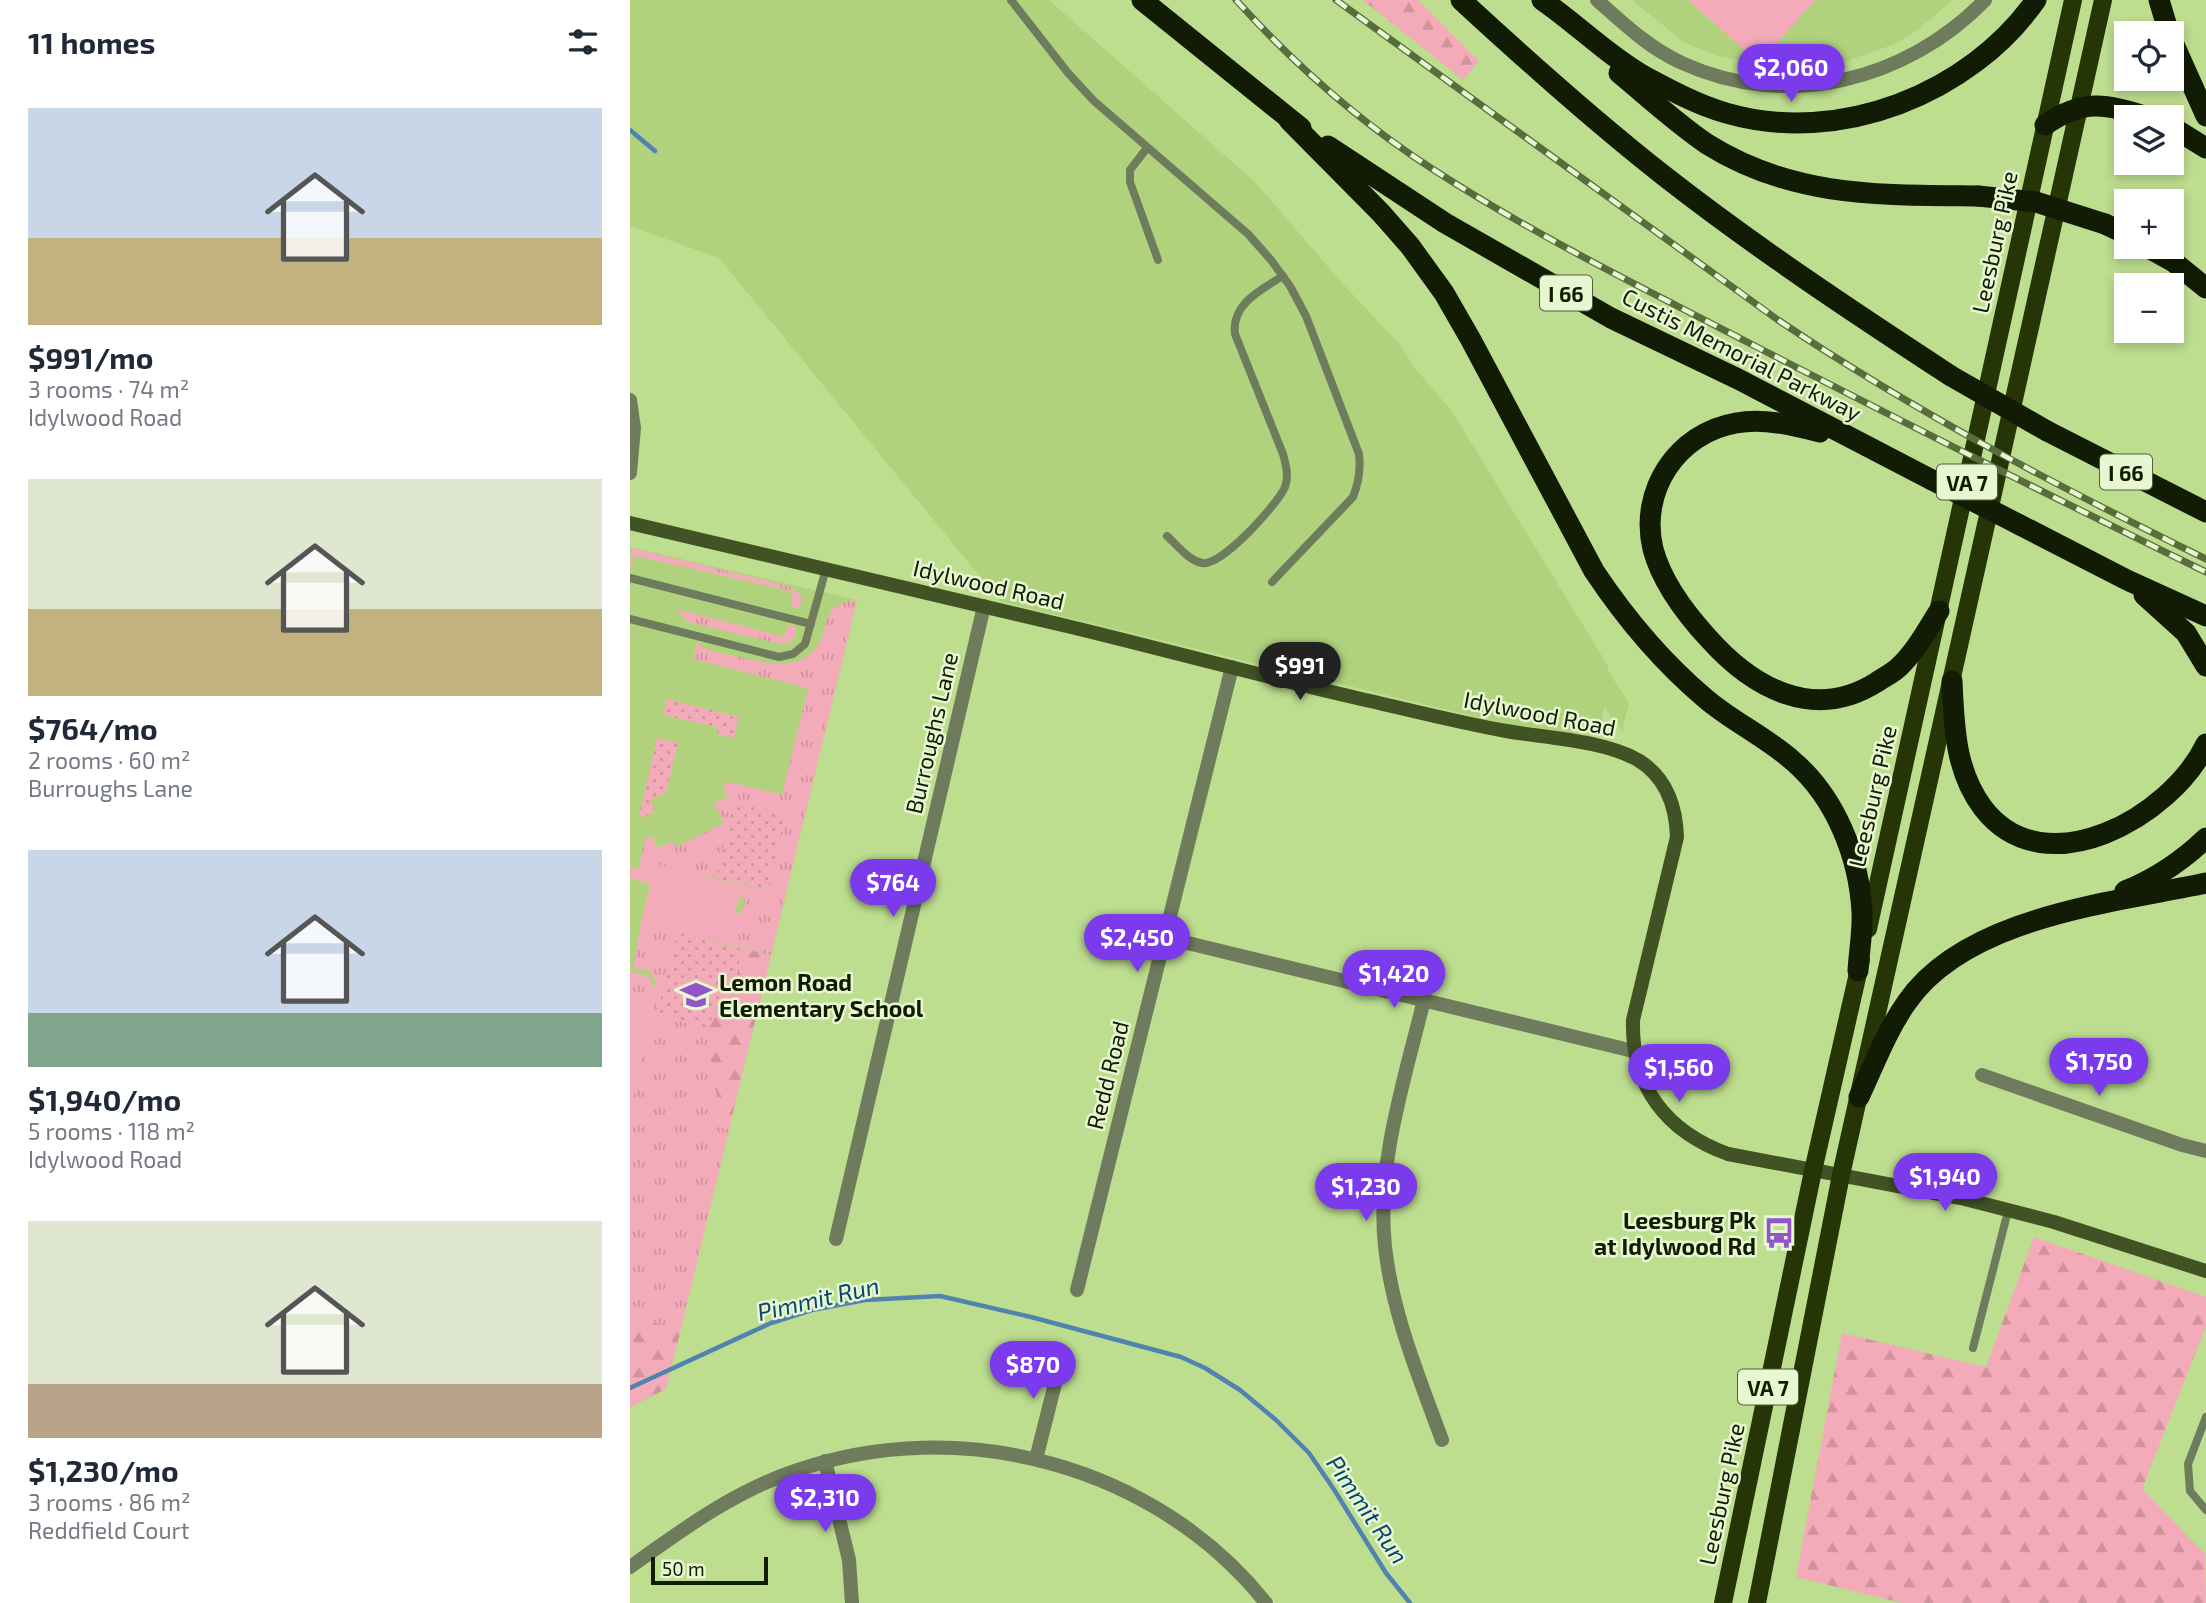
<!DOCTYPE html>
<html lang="en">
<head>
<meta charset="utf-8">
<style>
  :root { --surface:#fff; --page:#f2f2f3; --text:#1f2937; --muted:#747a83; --accent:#7c3aed }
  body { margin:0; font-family:"Exo 2",sans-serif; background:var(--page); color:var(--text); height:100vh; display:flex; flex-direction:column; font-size:26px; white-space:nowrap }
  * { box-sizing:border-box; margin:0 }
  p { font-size:23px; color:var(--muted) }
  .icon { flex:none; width:38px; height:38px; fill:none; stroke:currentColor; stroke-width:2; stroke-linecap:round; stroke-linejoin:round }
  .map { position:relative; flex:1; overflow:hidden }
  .details { display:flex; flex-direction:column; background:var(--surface); width:630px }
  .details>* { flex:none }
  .fabs { position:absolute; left:1484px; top:21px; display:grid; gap:14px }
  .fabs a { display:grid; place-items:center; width:70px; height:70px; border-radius:0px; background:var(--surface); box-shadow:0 4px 10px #0003; font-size:35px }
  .scale { position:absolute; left:21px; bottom:18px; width:117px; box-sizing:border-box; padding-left:7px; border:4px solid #111c00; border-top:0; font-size:19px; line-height:24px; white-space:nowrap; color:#111c00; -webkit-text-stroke:5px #e6f7d1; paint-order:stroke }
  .price { position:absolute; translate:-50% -60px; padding:0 16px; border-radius:24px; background:var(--accent); color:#fff; font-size:23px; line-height:46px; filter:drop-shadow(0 2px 4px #0008) }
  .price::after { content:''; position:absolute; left:50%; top:42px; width:21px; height:16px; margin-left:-10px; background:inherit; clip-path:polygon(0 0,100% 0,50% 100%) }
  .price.on { background:#222; color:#fff }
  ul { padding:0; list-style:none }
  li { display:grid; align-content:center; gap:14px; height:371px; padding:0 28px }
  li span { display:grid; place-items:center; height:217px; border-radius:0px; color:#555 }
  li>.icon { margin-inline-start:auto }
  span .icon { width:126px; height:126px; fill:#fffc; stroke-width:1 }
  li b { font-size:30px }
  h2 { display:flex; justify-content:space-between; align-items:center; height:84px; padding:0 28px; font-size:30px }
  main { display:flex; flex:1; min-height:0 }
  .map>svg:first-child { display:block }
  .built { fill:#b0d27d }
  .grass { fill:url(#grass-tufts) }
  .forest { fill:url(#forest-firs) }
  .park { fill:url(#park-dots) }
  .pitch { fill:#f4abb9 }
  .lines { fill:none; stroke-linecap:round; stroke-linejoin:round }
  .stream { stroke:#5183b0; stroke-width:4.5 }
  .service { stroke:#6e7b5c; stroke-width:8 }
  .minor { stroke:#6e7b5c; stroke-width:14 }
  .tertiary { stroke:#6e7b5c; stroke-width:14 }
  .secondary { stroke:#415325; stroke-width:14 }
  .primary { stroke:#253505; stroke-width:18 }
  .motorway { stroke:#121b04; stroke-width:21 }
  .rail-casing { stroke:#596d3c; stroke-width:7 }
  .rail { stroke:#e6f7d1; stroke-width:4.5; stroke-dasharray:13; stroke-linecap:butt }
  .motorway-bridge { stroke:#121b04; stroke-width:21 }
  .labels { text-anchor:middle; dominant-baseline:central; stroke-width:5; stroke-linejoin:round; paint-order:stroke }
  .shield { fill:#e6f7d1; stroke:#515e3f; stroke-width:2 }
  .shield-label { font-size:21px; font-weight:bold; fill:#111c00 }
  .street-label { font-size:23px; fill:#111c00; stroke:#e6f7d1 }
  .poi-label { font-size:23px; font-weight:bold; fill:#111c00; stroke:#e6f7d1; text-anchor:start }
  .water-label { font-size:24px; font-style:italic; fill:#074470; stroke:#e6f7d1 }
</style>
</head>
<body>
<main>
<section class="details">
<h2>11 homes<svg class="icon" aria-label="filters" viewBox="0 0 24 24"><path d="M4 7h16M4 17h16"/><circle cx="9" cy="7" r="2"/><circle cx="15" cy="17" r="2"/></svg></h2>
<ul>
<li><span style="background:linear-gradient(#c9d6e8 60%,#c2b280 0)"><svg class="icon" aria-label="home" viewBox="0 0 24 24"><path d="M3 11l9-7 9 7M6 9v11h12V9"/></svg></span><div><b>$991/mo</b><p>3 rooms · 74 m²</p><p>Idylwood Road</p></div></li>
<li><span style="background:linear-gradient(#dfe7d0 60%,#c2b280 0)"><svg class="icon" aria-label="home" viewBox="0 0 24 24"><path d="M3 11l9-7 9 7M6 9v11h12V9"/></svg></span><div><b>$764/mo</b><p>2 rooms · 60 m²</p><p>Burroughs Lane</p></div></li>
<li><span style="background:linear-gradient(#c9d6e8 75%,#7fa58c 0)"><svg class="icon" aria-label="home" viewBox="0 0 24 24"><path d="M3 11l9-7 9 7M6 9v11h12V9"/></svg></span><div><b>$1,940/mo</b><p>5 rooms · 118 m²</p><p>Idylwood Road</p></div></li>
<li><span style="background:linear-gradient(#dfe7d0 75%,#b9a48a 0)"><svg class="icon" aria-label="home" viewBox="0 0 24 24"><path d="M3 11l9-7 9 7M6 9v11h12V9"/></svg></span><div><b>$1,230/mo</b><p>3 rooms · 86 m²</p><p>Reddfield Court</p></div></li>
</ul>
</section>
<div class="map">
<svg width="1576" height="1603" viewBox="0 0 1576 1603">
  <defs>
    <pattern id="grass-tufts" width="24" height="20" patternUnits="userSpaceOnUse" patternTransform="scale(1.75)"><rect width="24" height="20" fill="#f4abb9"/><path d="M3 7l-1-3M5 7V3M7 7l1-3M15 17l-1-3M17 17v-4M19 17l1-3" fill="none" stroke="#d0939d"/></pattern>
    <pattern id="forest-firs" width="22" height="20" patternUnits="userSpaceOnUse" patternTransform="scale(1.75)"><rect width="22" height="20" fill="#f4abb9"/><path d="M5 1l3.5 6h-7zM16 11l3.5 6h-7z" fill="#d0939d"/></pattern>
    <pattern id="park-dots" width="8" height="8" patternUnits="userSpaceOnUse" patternTransform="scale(1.75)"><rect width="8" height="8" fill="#f4abb9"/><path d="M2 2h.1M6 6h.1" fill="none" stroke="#d0939d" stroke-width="1.8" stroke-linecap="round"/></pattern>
  </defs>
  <rect width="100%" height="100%" fill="#bddd8f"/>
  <g class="built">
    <polygon points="0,0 419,0 626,183 712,283 770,345 784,367 821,410 978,666 978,671 999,703 992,731 974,706 971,723 965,722 958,744 370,601 89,258 0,226"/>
    <polygon points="1002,0 1323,0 1287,30 1265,44 1208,64 1180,68 1133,65 1088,56 1054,42"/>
    <polygon points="0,547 227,600 36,1389 0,1407"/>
  </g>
  <g class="grass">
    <polygon points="2,548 159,586 171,596 172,603 168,608 161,607 161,591 6,556 0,568"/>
    <path d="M227,600L141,955L97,944L105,912L111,914L115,899L109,897L112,885L137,890L104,802L86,878L26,864L21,884L0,878V868L8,870L16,836L23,838L28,848L43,841L46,847L94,823L84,803L98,797L93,785L99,782L152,795L178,688L63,659L67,643C79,653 98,654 113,658C138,664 171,671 188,645C203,622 188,606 227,600Z"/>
    <polygon points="47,609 154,637 158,626 162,625 166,628 164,638 160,642 151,644 58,622"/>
    <polygon points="11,923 48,932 27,1013 76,1030 92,1127 99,1129 51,1329 0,1317 0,972 18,976 24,988 28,987 20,971 3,968"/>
  </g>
  <g class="forest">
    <polygon points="733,0 788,0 849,61 833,80"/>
    <polygon points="112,949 141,955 99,1129 92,1127 76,1030 96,991 104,987"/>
    <polygon points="1404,1237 1576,1297 1576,1326 1512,1489 1575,1554 1576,1603 1272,1603 1166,1577 1212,1333 1356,1367"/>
    <polygon points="0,1317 51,1329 36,1389 0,1407"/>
  </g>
  <g class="park">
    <polygon points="37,699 109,717 104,738 87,734 88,727 33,715"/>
    <polygon points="27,738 48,743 36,792 20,800 25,811 14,817 9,816"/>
    <polygon points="104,802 155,814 138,890 86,878"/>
    <polygon points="48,932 112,949 104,987 96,991 76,1030 27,1013"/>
  </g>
  <g class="pitch">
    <polygon points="1058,0 1185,0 1129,63"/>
    <polygon points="25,864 112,885 97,944 11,923"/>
    <polygon points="0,1009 21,1013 4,1096 0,1095"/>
  </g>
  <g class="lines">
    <g class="stream">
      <polyline points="0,130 25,151"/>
      <polyline points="0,1388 141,1323 182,1310 235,1300 310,1296 401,1317 551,1357 575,1368 610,1390 646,1420 679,1453 703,1488 756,1573 780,1603"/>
    </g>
    <g class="service">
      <path d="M381,0L438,73L464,101L618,234L641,260L660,286L676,316L729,454C731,470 729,482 723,497L642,582"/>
      <polyline points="517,148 500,170 500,182 528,260"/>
      <path d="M537,536C547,545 558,560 572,563C591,567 648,504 655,487C659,476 656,465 653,454L605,334C601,304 631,290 653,276"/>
      <polyline points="0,578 181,624"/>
      <polyline points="0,619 149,657 163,654 175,644 196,569"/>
      <polyline points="1343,1348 1378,1211"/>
      <polyline points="1576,1417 1558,1464 1560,1491 1576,1510"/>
    </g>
    <g class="minor">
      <path d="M967,0C993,23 1019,48 1052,63C1157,111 1276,81 1355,0"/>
      <polyline points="0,400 4,428 0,473"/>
      <polyline points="533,937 1003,1051"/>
      <path d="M794,1000C775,1077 746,1166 755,1246C762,1313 789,1377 812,1440"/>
      <polyline points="1352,1075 1552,1145 1576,1151"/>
      <polyline points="206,1239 354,606"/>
      <polyline points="447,1290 602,667"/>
      <polyline points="406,1459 433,1352"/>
      <polyline points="195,1461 219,1560 222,1603"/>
    </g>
    <path class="tertiary" d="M0,1567C52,1530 103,1492 165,1471C330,1413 526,1465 636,1603"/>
    <path class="secondary" d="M0,523C147,557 294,591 441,627C536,650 631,676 727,698C776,709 826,722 876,731C916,738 972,740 1008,760C1036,777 1046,806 1047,837L1003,1020C1001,1087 1037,1132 1098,1154L1331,1198L1424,1222L1576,1271"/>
    <g class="primary">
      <polyline points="1238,929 1443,0"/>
      <polyline points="1093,1603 1183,1171 1231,960"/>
      <polyline points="1127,1603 1211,1175 1473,0"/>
    </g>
    <g class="motorway">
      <polyline points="512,0 671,128"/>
      <path d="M831,0C896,60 963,120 1033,175C1125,247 1223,312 1321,376"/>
      <path d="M912,0C947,24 977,55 1014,76C1040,90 1068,105 1096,113C1209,146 1340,94 1406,0"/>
      <polyline points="1529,0 1539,33"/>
      <polyline points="1542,40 1576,116"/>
      <path d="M989,73C1018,97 1046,123 1077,144C1163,198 1251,195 1348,196"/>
      <path d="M659,120L751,213L780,246L814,293L841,340L964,571C996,619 1032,662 1076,699C1103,722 1136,737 1163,761C1206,798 1229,857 1232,912C1233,931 1229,952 1228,971"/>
      <path d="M1415,125C1454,98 1475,104 1518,117"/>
      <polyline points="1542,127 1576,148"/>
      <polyline points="698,146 815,223 981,318 1108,379 1302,480"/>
      <polyline points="1475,224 1496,234"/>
      <polyline points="1517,247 1544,262 1576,288"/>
      <polyline points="1417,431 1576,512"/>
      <path d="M1190,432C1162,425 1134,418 1106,423C1047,433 1009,491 1023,549C1032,583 1055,613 1079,639C1123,688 1184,722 1247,682C1254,677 1263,673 1269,667C1286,651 1297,630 1309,611"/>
      <polyline points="1390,525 1497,580 1576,616"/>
      <polyline points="1514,595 1556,633 1576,666"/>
      <path d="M1322,681C1324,726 1325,771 1353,808C1415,889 1542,816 1576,744"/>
      <path d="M1495,891C1525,879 1552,861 1576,838"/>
      <path d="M1229,1097C1244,1065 1257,1030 1277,1002C1336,917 1481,903 1576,883"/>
    </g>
    <defs>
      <g id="rail">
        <path d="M606,0C664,64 731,123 804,170C906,236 1015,289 1123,345C1273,422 1424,498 1576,572"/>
        <path d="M706,0L1148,320C1285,412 1429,487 1576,559"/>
      </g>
    </defs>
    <use href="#rail" class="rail-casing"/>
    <use href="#rail" class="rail"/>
    <g class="motorway-bridge">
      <polyline points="1348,196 1406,202 1475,224"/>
      <polyline points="1321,376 1417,431"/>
      <polyline points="1302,480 1390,525"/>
    </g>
  </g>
  <defs>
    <symbol id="school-bare" viewBox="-9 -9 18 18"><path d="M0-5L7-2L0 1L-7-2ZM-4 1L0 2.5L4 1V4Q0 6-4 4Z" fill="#9353c9" stroke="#e6f7d1" stroke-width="2.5" paint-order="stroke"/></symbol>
    <symbol id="bus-bare" viewBox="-9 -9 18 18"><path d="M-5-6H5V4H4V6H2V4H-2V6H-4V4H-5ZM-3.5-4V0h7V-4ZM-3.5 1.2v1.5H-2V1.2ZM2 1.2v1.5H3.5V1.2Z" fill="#9353c9" stroke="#e6f7d1" stroke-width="2.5" paint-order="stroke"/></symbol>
  </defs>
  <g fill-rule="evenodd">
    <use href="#school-bare" x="44" y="973" width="44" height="44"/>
    <use href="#bus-bare" x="1127" y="1211" width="44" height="44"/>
  </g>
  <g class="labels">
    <g class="shield">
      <rect x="910" y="275.5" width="52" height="35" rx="5"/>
      <rect x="1470" y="454.5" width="52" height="35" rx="5"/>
      <rect x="1307" y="464.5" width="60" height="35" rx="5"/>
      <rect x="1108" y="1369.5" width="60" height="35" rx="5"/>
    </g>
    <g class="shield-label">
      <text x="936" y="293">I 66</text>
      <text x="1496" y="472">I 66</text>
      <text x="1337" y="482">VA 7</text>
      <text x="1138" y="1387">VA 7</text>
    </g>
    <g class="street-label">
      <text transform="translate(1364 242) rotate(-78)">Leesburg Pike</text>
      <text transform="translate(1112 354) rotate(27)">Custis Memorial Parkway</text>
      <text transform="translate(359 584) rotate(13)">Idylwood Road</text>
      <text transform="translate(910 713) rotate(11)">Idylwood Road</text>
      <text transform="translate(301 733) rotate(-77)">Burroughs Lane</text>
      <text transform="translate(1242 796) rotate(-77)">Leesburg Pike</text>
      <text transform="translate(477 1075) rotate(-76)">Redd Road</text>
      <text transform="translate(1091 1494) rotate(-78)">Leesburg Pike</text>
    </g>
    <g class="poi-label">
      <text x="89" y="982">Lemon Road<tspan x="89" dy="26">Elementary School</tspan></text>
      <text x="1126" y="1220" text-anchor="end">Leesburg Pk<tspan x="1126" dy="26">at Idylwood Rd</tspan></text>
    </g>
    <g class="water-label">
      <text transform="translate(188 1298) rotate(-13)">Pimmit Run</text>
      <text transform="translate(738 1509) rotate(56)">Pimmit Run</text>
    </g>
  </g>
</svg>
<div class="fabs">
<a><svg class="icon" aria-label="locate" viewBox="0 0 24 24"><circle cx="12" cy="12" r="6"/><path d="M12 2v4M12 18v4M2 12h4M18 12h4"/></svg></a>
<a><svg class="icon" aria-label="layers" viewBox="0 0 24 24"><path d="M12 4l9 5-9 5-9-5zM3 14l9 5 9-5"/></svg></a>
<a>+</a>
<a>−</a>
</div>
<div class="scale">50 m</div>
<b class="price" style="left:1161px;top:104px">$2,060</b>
<b class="price on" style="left:670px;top:702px">$991</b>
<b class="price" style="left:263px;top:919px">$764</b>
<b class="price" style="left:507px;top:974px">$2,450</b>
<b class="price" style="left:764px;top:1010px">$1,420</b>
<b class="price" style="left:1469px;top:1098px">$1,750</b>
<b class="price" style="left:1049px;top:1104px">$1,560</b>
<b class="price" style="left:1315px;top:1213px">$1,940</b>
<b class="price" style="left:736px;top:1223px">$1,230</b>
<b class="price" style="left:403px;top:1401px">$870</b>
<b class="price" style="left:195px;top:1534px">$2,310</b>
</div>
</main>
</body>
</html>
